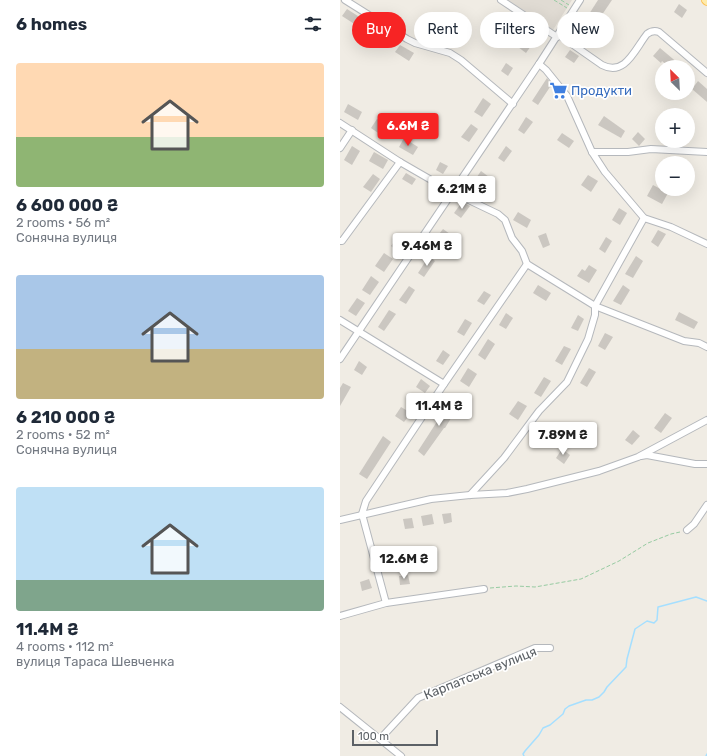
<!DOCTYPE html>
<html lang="en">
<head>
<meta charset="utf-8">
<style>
  :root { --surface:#fff; --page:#f6f6f7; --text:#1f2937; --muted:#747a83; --accent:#f72424 }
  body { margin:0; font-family:Rubik,sans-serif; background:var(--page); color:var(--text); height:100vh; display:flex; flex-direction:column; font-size:15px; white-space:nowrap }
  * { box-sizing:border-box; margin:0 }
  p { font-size:13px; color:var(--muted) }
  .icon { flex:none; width:22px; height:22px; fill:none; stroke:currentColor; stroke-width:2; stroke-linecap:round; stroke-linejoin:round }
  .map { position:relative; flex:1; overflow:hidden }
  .drawer { display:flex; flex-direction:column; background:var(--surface); width:340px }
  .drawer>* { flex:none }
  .top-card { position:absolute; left:12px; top:12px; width:295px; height:36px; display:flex; gap:8px }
  .needle { width:26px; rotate:336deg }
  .buttons { position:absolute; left:315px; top:60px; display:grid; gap:8px }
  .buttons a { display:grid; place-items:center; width:40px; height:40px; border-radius:50%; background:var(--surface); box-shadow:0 4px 16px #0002; font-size:20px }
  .scale { position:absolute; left:12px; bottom:10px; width:86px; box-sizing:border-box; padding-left:4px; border:2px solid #5c6166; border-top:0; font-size:11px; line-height:14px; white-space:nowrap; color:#5c6166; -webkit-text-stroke:3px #fff; paint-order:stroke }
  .price { position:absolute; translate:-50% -34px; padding:0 9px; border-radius:4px; background:#fff; color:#222; font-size:13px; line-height:26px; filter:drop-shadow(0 1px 2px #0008) }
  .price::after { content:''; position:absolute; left:50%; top:24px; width:12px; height:9px; margin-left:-6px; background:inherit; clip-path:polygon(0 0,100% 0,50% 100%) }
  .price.selected { background:var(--accent); color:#fff }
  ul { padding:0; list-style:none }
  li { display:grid; align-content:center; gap:8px; height:212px; padding:0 16px }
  li span { display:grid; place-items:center; height:124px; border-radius:4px; color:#555 }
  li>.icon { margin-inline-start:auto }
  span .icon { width:72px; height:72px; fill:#fffc; stroke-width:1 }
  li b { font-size:17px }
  h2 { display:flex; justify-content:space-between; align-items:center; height:48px; padding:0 16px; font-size:17px }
  .tag { padding:0 14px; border-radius:18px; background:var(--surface); box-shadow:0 4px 16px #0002; font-size:14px; line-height:36px }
  .tag.selected { background:var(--accent); color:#fff }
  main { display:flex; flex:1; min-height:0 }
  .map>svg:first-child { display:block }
  .education { fill:#e0dbd3 }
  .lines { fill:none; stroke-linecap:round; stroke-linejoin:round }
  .stream { stroke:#a5dfff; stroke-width:1.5 }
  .building { fill:#cbc7c1 }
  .minor-casing { stroke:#b5b8bc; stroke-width:8 }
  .major-casing { stroke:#fcbf51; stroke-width:10 }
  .path { stroke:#97cba2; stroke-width:1; stroke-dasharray:4 2; stroke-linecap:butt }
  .minor { stroke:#fff; stroke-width:6 }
  .major { stroke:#ffebaa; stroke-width:8 }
  .labels { text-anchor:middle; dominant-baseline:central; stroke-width:3.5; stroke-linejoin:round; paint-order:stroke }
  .shop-label { font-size:13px; fill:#366cbe; stroke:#fff; text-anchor:start }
  .street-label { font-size:13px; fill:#5c6166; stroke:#fff }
</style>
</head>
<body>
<main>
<section class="drawer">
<h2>6 homes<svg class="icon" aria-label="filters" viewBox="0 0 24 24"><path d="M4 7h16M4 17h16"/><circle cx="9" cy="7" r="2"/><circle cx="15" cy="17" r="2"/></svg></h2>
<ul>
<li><span style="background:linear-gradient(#ffd9b3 60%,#8fb573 0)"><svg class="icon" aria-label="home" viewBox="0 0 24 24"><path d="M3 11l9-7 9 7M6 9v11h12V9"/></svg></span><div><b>6 600 000 ₴</b><p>2 rooms · 56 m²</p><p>Сонячна вулиця</p></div></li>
<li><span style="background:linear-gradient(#a9c7e8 60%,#c2b280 0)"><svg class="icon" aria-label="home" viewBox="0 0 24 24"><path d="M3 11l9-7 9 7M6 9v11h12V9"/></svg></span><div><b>6 210 000 ₴</b><p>2 rooms · 52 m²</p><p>Сонячна вулиця</p></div></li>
<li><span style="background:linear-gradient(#bfe0f5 75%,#7fa58c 0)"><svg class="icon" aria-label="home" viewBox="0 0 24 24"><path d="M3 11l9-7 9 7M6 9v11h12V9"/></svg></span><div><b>11.4M ₴</b><p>4 rooms · 112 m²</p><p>вулиця Тараса Шевченка</p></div></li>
</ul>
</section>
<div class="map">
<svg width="367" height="756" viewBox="0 0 367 756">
  <rect width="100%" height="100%" fill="#f0ece4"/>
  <polygon class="education" points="167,0 232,0 213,30"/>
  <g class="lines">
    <g class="stream">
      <polyline points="184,756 183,754 185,751 199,735 203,728 210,725 223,714 225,709 229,706 246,700 252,700 259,697 264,692 267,687 286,667 287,659 295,629 307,621 314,623 317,620 318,607 356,597 367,601"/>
      <polyline points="366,756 367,754"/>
    </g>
  </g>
  <g class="building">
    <polygon points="258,0 272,0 251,31 242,25"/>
    <polygon points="339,4 347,10 342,18 334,12"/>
    <polygon points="7,9 41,31 36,38 2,16"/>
    <polygon points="186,37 193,43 186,53 178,47"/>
    <polygon points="60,45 74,53 69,61 55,52"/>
    <polygon points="320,48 339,64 336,67 329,67 322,61 321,63 313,56"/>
    <polygon points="230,50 239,56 234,63 225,57"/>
    <polygon points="166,63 173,68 168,76 161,71"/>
    <polygon points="207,78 213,86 212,88 210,87 198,105 192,101"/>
    <polygon points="358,81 367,89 367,102 352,89"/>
    <polygon points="143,98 151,104 142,117 134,112"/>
    <polygon points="8,104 22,112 18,120 4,112"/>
    <polygon points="264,116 285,131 281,138 258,125"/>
    <polygon points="186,117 193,122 184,134 178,130"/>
    <polygon points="37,119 51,127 44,137 31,128"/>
    <polygon points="131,124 138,129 129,142 121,137"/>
    <polygon points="298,132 305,139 299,146 292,139"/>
    <polygon points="222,133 234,141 229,148 217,140"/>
    <polygon points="64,138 78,147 73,155 59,147"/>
    <polygon points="12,146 20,151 12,165 4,160"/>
    <polygon points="166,146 172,151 164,162 158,158"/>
    <polygon points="34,152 48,160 43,169 29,161"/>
    <polygon points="100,162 108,166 103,174 96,170"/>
    <polygon points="141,171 149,177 139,190 132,184"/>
    <polygon points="66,173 76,179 72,185 62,179"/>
    <polygon points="33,174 40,179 31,192 23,187"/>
    <polygon points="248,175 258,181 251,192 241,185"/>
    <polygon points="313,185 328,193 322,204 307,196"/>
    <polygon points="122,202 130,206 121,218 114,213"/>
    <polygon points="279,208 287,213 280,225 272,220"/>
    <polygon points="178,212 191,220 187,228 173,220"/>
    <polygon points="103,229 110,234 100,247 93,242"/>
    <polygon points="318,230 326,234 318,247 311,242"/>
    <polygon points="60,233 68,239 59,252 51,246"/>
    <polygon points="206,233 210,245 203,248 198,236"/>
    <polygon points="266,237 272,241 265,253 259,249"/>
    <polygon points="44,253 53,259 44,272 35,266"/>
    <polygon points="89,256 95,261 84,277 78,273"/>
    <polygon points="296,256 303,261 293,278 285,274"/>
    <polygon points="249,265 257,270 249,283 237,276 242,269 245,271"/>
    <polygon points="31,276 39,282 30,295 22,290"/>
    <polygon points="198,285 211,293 206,301 193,293"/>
    <polygon points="283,285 290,290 281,305 273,301"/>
    <polygon points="69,286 75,290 66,304 59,300"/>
    <polygon points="144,291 151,295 144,305 137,301"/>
    <polygon points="17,298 25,303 16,316 8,311"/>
    <polygon points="49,310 56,314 44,331 38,327"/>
    <polygon points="339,312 358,322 354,329 335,320"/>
    <polygon points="166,313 173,318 166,329 159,325"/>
    <polygon points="238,315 244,319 238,331 231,328"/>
    <polygon points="125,319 132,323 124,336 117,332"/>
    <polygon points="265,333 273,337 265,350 258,346"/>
    <polygon points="148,339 155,344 145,360 138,355"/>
    <polygon points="224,346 231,349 222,365 215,361"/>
    <polygon points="103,350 110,355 103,365 96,361"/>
    <polygon points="19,361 27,367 22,375 14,370"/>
    <polygon points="128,368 137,374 129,387 120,381"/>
    <polygon points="249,368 256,372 247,387 240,383"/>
    <polygon points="204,377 211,381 201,397 194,393"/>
    <polygon points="81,379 90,386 85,393 76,387"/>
    <polygon points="3,383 11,387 0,406 0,388"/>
    <polygon points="111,400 119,405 105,428 104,428 84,456 78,451"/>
    <polygon points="178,401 187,406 178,420 169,414"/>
    <polygon points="61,407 71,413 64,422 55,416"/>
    <polygon points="325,413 332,418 321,433 314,428"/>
    <polygon points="293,430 300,436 292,445 285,440"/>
    <polygon points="43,436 51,442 27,479 19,474"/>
    <polygon points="222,449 230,455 224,464 216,458"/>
    <polygon points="111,513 112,522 104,524 102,514"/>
    <polygon points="92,514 94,524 83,526 81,516"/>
    <polygon points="72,518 74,528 65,529 63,519"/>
    <polygon points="68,575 70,584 60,585 59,576"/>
    <polygon points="29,579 32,588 22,591 20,582"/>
  </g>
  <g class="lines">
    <defs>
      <g id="minor">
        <polyline points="5,0 67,39 75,43 110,53 121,60 173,104"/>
        <polyline points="161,0 217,37"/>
        <path d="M219,35L262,65C285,77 295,49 307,34C311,31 314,30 319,32L367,73"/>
        <polyline points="199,64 206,70 227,96 252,152 265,172 304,218 331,227 367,244"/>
        <polyline points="0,123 60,162 112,192 158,214 165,220 172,238 182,251 187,264 255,306 344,341 359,343 367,347"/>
        <polyline points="0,148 12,130"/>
        <polyline points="252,152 288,152 311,149 367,152"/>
        <polyline points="0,241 2,241 60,162"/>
        <polyline points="0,320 104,384"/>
        <polyline points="0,359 199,64 240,0"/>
        <polyline points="301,456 307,455 355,464 367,464"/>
        <polyline points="130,495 164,458 199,411 227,382 248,339 255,315 255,306 304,218"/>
        <polyline points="0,520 91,499 130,495 167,493 187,489 259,471 298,457 367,420"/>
        <polyline points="347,530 354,524 367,505"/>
        <polyline points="46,603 22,514 26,501 104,384 187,264"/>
        <polyline points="0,616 46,603 144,589"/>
        <polyline points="0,707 61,756"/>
        <polyline points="40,739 78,698 195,648 210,648"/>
      </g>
      <polyline id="major" points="366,0 367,1"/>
    </defs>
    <use href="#minor" class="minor-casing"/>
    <use href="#major" class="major-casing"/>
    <g class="path">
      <polyline points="214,0 227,8"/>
      <polyline points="221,0 229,5"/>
      <polyline points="150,588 176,586 195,587 241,579 279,561 308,543 331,534 340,532"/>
    </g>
    <use href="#minor" class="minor"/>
    <use href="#major" class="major"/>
  </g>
  <defs>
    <symbol id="supermarket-bare" viewBox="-9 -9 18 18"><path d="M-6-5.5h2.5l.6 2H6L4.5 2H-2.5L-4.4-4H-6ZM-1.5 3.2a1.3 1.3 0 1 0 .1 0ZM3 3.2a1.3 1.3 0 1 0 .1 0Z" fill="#3f7fe0" stroke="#fff" stroke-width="2.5" paint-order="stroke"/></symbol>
  </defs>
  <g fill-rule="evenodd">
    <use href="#supermarket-bare" x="206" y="78" width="25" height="25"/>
  </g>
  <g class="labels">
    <g class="shop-label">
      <text x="231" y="90">Продукти</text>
    </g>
    <g class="street-label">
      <text transform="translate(140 673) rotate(-22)">Карпатська вулиця</text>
    </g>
  </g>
</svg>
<div class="buttons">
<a><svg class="needle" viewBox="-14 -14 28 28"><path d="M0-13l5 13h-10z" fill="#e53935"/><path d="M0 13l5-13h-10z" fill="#747a83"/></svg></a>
<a>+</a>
<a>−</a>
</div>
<div class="scale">100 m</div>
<b class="price selected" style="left:68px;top:147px">6.6M ₴</b>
<b class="price" style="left:122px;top:210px">6.21M ₴</b>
<b class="price" style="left:87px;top:267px">9.46M ₴</b>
<b class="price" style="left:99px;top:427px">11.4M ₴</b>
<b class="price" style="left:223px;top:456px">7.89M ₴</b>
<b class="price" style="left:64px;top:580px">12.6M ₴</b>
<div class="top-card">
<a class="tag selected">Buy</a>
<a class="tag">Rent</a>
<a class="tag">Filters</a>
<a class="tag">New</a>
</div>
</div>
</main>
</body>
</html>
